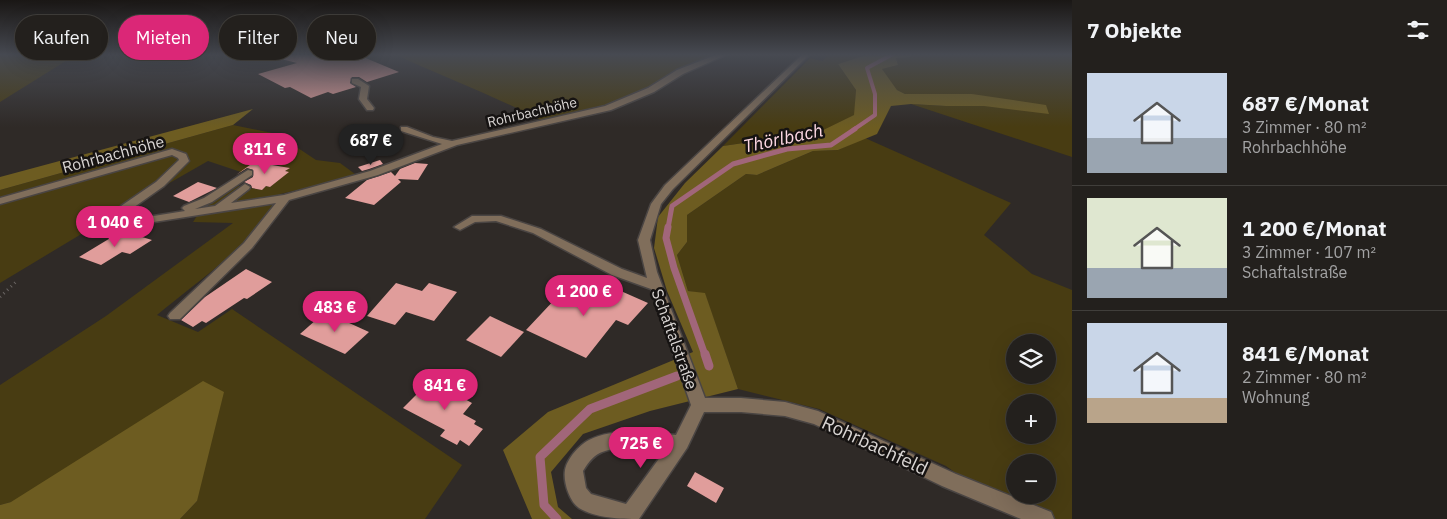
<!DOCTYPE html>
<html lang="de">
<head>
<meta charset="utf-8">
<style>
  :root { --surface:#23201d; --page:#2f2d2a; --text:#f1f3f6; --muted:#a3a3a4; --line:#403e3b; --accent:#db2777 }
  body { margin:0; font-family:"IBM Plex Sans",sans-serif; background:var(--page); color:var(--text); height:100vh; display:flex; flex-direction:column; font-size:19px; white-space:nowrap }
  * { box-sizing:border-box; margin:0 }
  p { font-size:16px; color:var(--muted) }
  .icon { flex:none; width:28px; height:28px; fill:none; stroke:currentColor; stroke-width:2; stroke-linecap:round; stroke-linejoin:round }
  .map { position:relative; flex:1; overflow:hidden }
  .sheet { display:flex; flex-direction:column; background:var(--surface); width:375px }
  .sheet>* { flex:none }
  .banner { position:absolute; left:15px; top:15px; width:475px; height:45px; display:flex; gap:10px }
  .fabs { position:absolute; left:1006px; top:334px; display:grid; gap:10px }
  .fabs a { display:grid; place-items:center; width:50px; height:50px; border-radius:50%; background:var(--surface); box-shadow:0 5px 20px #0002,0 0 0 1px var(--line); font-size:25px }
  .price { position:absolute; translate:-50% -42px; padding:0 11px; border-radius:18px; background:var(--accent); color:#fff; font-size:16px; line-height:32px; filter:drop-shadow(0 1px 2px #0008) }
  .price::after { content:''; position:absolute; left:50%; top:30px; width:15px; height:11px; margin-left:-8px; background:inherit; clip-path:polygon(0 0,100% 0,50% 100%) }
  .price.current { background:#222; color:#fff }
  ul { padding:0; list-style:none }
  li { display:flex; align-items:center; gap:15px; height:125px; padding:0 15px }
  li+li { border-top:1px solid var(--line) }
  li span { display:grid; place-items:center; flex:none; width:140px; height:100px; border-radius:0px; color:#555 }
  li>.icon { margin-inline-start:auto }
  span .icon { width:60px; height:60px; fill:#fffc; stroke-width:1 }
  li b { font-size:21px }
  h2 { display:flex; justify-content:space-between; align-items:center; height:60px; padding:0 15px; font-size:21px }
  .pill { padding:0 18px; border-radius:22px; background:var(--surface); box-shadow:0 5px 20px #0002,0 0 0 1px var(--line); font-size:18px; line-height:45px }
  .pill.current { background:var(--accent); color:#fff }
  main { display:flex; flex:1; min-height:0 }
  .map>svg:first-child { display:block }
  .green { fill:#483c12; fill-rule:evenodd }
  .forest { fill:#6d5c21 }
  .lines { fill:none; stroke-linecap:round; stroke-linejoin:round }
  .stream-far3 { stroke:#a1667a; stroke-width:4 }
  .stream-far2 { stroke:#a1667a; stroke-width:5 }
  .stream-far1 { stroke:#a1667a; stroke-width:7 }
  .stream { stroke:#a1667a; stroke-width:9 }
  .building { fill:#e09d9b }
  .minor-casing { stroke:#4a4543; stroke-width:3 }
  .path { stroke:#6a6563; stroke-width:3; stroke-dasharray:1 4; stroke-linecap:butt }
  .minor { fill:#806e5b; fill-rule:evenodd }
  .labels { text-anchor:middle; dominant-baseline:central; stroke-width:5; stroke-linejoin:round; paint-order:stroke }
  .far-street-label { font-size:14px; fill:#d9d5d3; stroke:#161312 }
  .street-label { font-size:16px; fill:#d9d5d3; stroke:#161312 }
  .water-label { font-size:18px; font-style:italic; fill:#fed9e4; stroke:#161312 }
  .near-street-label { font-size:19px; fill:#d9d5d3; stroke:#161312 }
</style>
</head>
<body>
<main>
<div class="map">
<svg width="1072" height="519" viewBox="0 0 1072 519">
  <rect width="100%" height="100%" fill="#2f2a27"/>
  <g class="green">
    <polygon points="0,54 77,54 0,102"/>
    <path d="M394,54H733L706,63L655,91L625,105L550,125C500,98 446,78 394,54Z"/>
    <polygon points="829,54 869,54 838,64 856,90 855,115 819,132 723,146 810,58 822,61"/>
    <polygon points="916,54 1072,54 1072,157 911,104 946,106 984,106 972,94 905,94 897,90 881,69 898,65 896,58 910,57"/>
    <path d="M233,125L277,134L316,160L340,163L355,174L328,183L280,194C255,243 199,280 157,315L198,332L232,309L462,465L425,519H180L197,501L11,502L0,505V385L106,316L233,223L193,222L204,205L238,186L262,190L266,186L270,187L288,172L285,171L289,168L279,166L283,162L271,160L267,164L254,162L241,172L208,161L103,221L0,283V190Z"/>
    <path d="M865,138L1011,203L984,235L1032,274L1072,290V519H1020L946,466L819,409L738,389L705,294L688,291L677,255L687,242V215L746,174L757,175L813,151L838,150ZM1015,342H1048V375H1015ZM1015,402H1048V435H1015ZM1015,462H1048V495H1015Z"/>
  </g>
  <g class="forest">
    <polygon points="869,54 916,54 910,57 896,58 898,65 882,69 897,90 905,94 972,94 1046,105 1049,114 984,106 946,106 911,104 891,106 877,134 838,150 813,151 757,175 746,174 687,215 687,242 677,255 688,291 705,293 738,389 650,411 583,434 551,472 558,507 572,519 532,519 503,450 548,412 693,352 667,291 654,248 658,217 685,183 723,146 819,132 854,115 856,90 838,64"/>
    <polygon points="253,109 233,125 0,190 0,177"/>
    <polygon points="203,381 224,392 197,501 180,519 0,519 0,505 11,502"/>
  </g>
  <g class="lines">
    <polyline class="stream-far3" points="853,130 875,115 875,94 867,68 893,54"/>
    <polyline class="stream-far2" points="668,228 672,206 733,164 787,149 831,145 855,129"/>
    <polyline class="stream-far1" points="668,227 666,238 674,268 705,355"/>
    <g class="stream">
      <polyline points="705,354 709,366"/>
      <polyline points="557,519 544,505 540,457 590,409 677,376"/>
    </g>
  </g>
  <g class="building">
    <polygon points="282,54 356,54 399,72 367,82 359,77 352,77 350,83 356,87 333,94 328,92 311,98 290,87 285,88 258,74 297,63 281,59"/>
    <polygon points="380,160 383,164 369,169 362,171 358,167"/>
    <polygon points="254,162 290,168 285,171 289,172 270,187 266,186 262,190 252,188 251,185 244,182 253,177 253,170 247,168 236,175"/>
    <polygon points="415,163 428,164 418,180 398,179 401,182 374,205 345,198 367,180 391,172 395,176 400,169"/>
    <polygon points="198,182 217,188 189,202 173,196"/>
    <polygon points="122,231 152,240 130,254 122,252 101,265 79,257"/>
    <polygon points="246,269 272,282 247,299 244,298 206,323 202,321 193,327 181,320 205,297"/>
    <polygon points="573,280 608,295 614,288 648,303 628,325 616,320 586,358 526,330"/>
    <polygon points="396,283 422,291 429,283 457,292 434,321 406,312 395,325 367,316"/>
    <polygon points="325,312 369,332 345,354 300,334"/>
    <polygon points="490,316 524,332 501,357 466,340"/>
    <polygon points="435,376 455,386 450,391 472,403 463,414 476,421 474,424 483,429 469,446 460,440 457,445 440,436 445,430 403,408"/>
    <polygon points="695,472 724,488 716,503 687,486"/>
  </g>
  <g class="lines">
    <defs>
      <g id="minor">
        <polygon points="718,54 728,54 683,74 654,92 611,110 457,145 378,175 289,200 252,248 180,319 170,319 168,316 170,313 244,243 276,203 141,224 114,223 112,221 121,206 156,182 179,160 178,158 172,155 0,204 0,198 172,149 186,154 189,161 164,186 130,210 126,218 141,218 185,211 182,208 184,206 204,198 248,170 252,171 252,175 212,202 195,209 215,206 245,184 250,187 249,189 231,203 284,195 370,171 442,144 401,131 401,127 407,127 433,137 452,141 605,106 648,88 677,70"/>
        <path d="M803,54H810L673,189L661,204L650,240L657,272L705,398H741L785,402L818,411L956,474L1051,512L1054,519H1021L942,486L814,424L785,416L741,412H704L687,448L639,519C621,519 595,518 579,508C569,501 563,481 565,470C567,459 579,445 589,440C615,427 648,433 676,435L691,405L651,289L612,275L533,233L496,221L475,222L460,230L454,227L472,216H501L541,229L622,269L647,278L638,240L651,204L665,185ZM632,448L666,449L626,504L591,494L586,488L583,471C596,449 607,449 632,448Z"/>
        <polygon points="352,79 358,79 369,86 367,99 374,108 373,110 367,110 359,99 361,87 352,83"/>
      </g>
    </defs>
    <use href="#minor" class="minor-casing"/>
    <polyline class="path" points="0,297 18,280"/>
    <use href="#minor" class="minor"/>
  </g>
  <linearGradient id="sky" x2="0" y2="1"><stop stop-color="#1a1715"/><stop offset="0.43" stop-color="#474a52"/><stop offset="1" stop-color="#474a52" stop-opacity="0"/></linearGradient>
  <rect width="1072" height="127" fill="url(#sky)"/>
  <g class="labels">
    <g class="far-street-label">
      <text transform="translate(532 112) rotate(-13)">Rohrbachhöhe</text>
    </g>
    <g class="street-label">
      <text transform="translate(113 154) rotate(-15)">Rohrbachhöhe</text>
      <text transform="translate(675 339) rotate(70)">Schaftalstraße</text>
    </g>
    <g class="water-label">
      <text transform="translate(783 138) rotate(-12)">Thörlbach</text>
    </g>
    <g class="near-street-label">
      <text transform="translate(875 445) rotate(25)">Rohrbachfeld</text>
    </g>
  </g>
</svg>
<div class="fabs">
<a><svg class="icon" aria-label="layers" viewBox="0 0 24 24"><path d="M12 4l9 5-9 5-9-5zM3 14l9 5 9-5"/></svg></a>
<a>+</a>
<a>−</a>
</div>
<b class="price current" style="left:371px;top:166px">687 €</b>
<b class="price" style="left:265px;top:175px">811 €</b>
<b class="price" style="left:115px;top:248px">1 040 €</b>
<b class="price" style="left:584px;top:317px">1 200 €</b>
<b class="price" style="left:335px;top:333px">483 €</b>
<b class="price" style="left:445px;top:411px">841 €</b>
<b class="price" style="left:641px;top:469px">725 €</b>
<div class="banner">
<a class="pill">Kaufen</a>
<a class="pill current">Mieten</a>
<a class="pill">Filter</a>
<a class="pill">Neu</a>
</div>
</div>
<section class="sheet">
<h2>7 Objekte<svg class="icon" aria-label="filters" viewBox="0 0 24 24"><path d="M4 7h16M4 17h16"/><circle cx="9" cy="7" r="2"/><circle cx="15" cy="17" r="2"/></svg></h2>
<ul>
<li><span style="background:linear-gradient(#c9d6e8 65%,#9aa5b1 0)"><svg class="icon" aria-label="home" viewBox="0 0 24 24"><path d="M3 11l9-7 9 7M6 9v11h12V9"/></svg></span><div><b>687 €/Monat</b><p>3 Zimmer · 80 m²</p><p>Rohrbachhöhe</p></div></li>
<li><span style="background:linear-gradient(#dfe7d0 70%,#9aa5b1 0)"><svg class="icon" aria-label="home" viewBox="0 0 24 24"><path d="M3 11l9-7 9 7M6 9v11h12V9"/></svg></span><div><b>1 200 €/Monat</b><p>3 Zimmer · 107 m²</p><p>Schaftalstraße</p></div></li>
<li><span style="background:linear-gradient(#c9d6e8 75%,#b9a48a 0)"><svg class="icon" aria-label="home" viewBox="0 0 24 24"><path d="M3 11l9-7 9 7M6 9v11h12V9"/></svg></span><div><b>841 €/Monat</b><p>2 Zimmer · 80 m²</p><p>Wohnung</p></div></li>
</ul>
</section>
</main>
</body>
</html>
